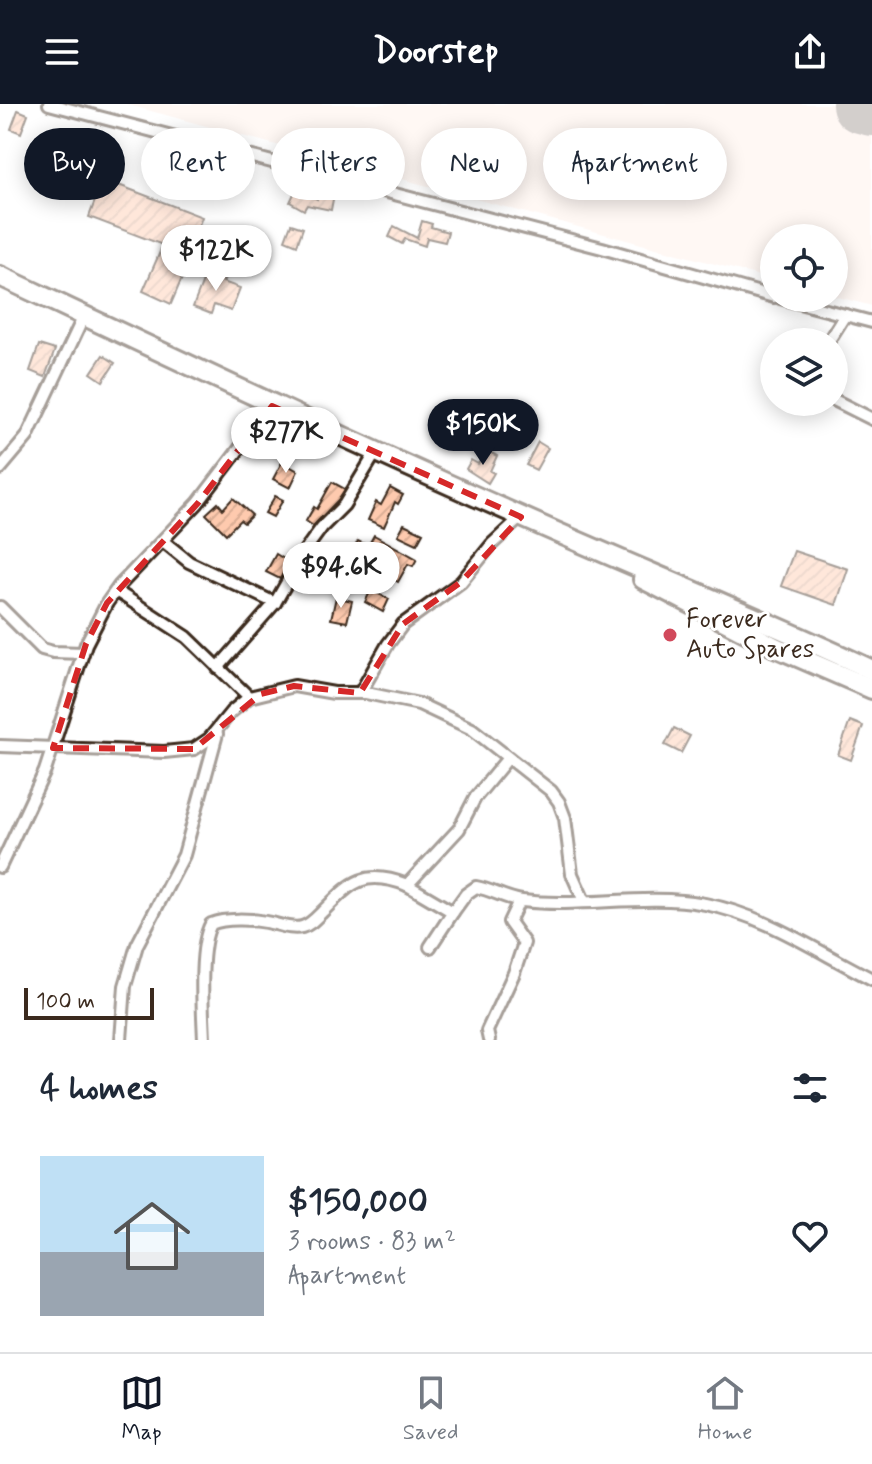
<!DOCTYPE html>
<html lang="en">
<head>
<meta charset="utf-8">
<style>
  :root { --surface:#fff; --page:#f6f6f7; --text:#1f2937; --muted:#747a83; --line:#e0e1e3; --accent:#111827 }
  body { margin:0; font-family:Mynerve,sans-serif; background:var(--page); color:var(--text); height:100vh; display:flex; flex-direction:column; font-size:30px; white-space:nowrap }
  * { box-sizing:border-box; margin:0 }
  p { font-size:26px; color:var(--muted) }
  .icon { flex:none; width:44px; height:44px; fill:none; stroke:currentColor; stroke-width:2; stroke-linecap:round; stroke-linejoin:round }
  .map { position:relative; height:936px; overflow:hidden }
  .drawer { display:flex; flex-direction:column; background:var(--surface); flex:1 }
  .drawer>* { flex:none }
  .hud { position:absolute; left:24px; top:24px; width:824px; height:72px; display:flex; gap:16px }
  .buttons { position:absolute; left:760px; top:120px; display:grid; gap:16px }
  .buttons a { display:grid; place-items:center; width:88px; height:88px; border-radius:50%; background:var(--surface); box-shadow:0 4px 20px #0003; font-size:40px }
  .scale { position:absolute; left:24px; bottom:20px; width:130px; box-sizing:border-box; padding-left:8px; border:4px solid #3b2a1e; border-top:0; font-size:22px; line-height:28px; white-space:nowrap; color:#3b2a1e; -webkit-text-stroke:6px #fff; paint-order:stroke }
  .price { position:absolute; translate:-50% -68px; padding:0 18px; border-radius:28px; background:#fff; color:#222; font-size:26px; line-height:52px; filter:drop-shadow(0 2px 4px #0008) }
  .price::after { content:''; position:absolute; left:50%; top:48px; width:24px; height:18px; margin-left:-12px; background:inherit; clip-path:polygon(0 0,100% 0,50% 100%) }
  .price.active { background:var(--accent); color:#fff }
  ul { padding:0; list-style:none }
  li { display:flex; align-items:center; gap:24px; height:200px; padding:0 40px }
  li+li { border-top:2px solid var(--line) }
  li span { display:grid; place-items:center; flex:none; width:224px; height:160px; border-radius:0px; color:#555 }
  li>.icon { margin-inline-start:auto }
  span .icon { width:96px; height:96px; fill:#fffc; stroke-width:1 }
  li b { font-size:34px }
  h2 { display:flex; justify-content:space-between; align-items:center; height:96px; padding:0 40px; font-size:34px }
  .tag { padding:0 28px; border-radius:36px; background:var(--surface); box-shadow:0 4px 20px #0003; font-size:28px; line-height:72px }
  .tag.active { background:var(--accent); color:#fff }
  header { display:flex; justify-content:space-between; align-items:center; height:104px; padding:0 40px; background:var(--accent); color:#fff; font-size:36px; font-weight:700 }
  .menu { display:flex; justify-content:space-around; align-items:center; height:112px; border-top:2px solid var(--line); background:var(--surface); font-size:22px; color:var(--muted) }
  .menu a { display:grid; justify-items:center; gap:4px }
  .menu .active { color:var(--accent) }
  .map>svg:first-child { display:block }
  .built { fill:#ffefe7 }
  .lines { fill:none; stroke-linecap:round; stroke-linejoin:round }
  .runway { stroke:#9d948e; stroke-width:58 }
  .building { fill:url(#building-hatch); stroke:#3b2a1e; stroke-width:2 }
  .minor-casing { stroke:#3b2a1e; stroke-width:16 }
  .trunk-casing { stroke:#3b2a1e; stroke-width:24 }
  .minor { stroke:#fff; stroke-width:10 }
  .trunk { stroke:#fff; stroke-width:18 }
  .marked { fill:none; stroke:#d62828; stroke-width:6; stroke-dasharray:16 10; stroke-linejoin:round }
  .poi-dot { fill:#d1495b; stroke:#fff; stroke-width:3 }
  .labels { text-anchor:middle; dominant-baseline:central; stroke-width:6; stroke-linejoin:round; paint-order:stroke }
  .poi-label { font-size:26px; fill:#3b2a1e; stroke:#fff; text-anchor:start }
</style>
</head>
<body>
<header><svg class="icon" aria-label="menu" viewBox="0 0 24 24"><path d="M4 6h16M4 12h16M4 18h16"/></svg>Doorstep<svg class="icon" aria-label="share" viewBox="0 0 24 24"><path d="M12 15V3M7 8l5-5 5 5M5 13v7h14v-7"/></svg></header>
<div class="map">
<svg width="872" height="936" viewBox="0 0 872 936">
  <defs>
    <pattern id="building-hatch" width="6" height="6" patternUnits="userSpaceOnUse" patternTransform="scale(2)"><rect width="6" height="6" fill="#fecaae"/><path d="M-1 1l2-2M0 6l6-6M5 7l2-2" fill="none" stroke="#dbae95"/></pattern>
  </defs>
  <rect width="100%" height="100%" fill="#fff"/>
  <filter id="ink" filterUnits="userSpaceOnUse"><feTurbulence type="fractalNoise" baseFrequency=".0125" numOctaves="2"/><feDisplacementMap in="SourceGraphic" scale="16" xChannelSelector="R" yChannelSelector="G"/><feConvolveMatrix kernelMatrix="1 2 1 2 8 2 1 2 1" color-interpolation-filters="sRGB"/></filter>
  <g filter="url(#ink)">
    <polygon class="built" points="125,0 872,0 872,202 834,192 834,134 774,134 774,176"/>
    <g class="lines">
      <polyline class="runway" points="861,0 872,3"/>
    </g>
    <g class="building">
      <polygon points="18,6 28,10 21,29 11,25"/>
      <polygon points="103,75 202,113 185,157 189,158 171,200 143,187 163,141 89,113"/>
      <polygon points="296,85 317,95 318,86 334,90 331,106 307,101 304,106 290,98"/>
      <polygon points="422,117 432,120 431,123 448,128 445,138 427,134 425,142 405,135 402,140 389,133 394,122 417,134"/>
      <polygon points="291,120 303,124 297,141 285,136"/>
      <polygon points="208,164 226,171 223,178 240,184 231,207 214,201 211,210 193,203"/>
      <polygon points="39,241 55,246 45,273 30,267"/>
      <polygon points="103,251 115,259 103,277 91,269"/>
      <polygon points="538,338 548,344 536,366 526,361"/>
      <polygon points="486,346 497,352 490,367 494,369 488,379 466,365 471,356 478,360"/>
      <polygon points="282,358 298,367 290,384 273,375"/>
      <polygon points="332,378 345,385 338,396 313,422 306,417 314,403 317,405"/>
      <polygon points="390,384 403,391 398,400 395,398 384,423 368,416 376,398 381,401"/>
      <polygon points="275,392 283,396 273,413 265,409"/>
      <polygon points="233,394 252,411 244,419 240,416 226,430 206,410 218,399 223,405"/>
      <polygon points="404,420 423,429 417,440 398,431"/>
      <polygon points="374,431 417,455 413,462 408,460 398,478 350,451 358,437 368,442"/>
      <polygon points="794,447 848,465 836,501 781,482"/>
      <polygon points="276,450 289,458 280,475 266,468"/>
      <polygon points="371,486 389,495 383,508 365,498"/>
      <polygon points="336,493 352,497 347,518 331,515"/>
      <polygon points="850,617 863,622 851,656 838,651"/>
      <polygon points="674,624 690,632 681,649 665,641"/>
    </g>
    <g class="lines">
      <defs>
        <g id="minor">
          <polyline points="49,0 602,144 774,193"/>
          <polyline points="780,194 872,218"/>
          <polyline points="828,238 845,211"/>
          <polyline points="834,296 872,315"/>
          <polyline points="0,365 27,333 84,212"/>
          <polyline points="163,437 189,458 275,499"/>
          <polyline points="116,487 187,533 249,593"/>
          <polyline points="0,503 42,545 53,548 83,549"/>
          <polyline points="218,564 275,499 306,445 322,423 344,401 376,348"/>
          <polyline points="360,589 388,540 403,520 461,478 492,440 521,413"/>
          <polyline points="0,642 164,648 194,645 209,635 231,608 249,593 294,582 334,589 366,589 419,600 472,625 551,687 559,698 565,714 572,770 584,797"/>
          <path d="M508,654L475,694L459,725L407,781L453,808L466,790L476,783C492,786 507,795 522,797C583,804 645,789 705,800C765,811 818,848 872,875"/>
          <polyline points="0,763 45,667 86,540 107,499 119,482 198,399 272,302"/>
          <polyline points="430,843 453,808"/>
          <polyline points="121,936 125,882 137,841 184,751 217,630"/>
          <path d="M204,936C203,908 198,843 211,820C225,814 251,815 266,818C278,820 291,826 302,823C310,821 316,814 322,808C351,779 363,764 407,781"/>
          <polyline points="489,936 487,927 514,869 524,839 509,818 519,797"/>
        </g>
        <g id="trunk">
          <path d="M0,172C174,254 347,336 522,413C639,465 757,512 872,566"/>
          <polyline points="643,475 775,543 872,585"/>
        </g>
      </defs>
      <use href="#minor" class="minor-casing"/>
      <use href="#trunk" class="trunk-casing"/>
      <use href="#minor" class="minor"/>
      <use href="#trunk" class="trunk"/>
    </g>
  </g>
  <path d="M0 0H872V936H0ZM272,302L521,413L461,478L403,520L360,589L294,582L261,590L194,645L53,644L86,540L107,499L198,399Z" fill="#fff" fill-opacity=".55" fill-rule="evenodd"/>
  <path class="marked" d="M272,302L521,413L461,478L403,520L360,589L294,582L261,590L194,645L53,644L86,540L107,499L198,399Z"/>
  <circle class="poi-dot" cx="670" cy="531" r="8"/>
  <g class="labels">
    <g class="poi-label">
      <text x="686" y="516">Forever<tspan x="686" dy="30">Auto Spares</tspan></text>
    </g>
  </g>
</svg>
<div class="buttons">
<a><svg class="icon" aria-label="locate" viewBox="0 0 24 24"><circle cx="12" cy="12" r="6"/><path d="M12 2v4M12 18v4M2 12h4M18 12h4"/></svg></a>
<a><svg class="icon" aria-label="layers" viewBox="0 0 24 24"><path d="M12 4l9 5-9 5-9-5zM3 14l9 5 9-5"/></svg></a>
</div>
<div class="scale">100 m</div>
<b class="price" style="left:216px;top:189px">$122K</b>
<b class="price active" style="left:483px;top:363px">$150K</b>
<b class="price" style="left:286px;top:371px">$277K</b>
<b class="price" style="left:341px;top:506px">$94.6K</b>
<div class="hud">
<a class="tag active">Buy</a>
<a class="tag">Rent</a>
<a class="tag">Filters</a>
<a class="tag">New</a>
<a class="tag">Apartment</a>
</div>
</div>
<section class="drawer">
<h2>4 homes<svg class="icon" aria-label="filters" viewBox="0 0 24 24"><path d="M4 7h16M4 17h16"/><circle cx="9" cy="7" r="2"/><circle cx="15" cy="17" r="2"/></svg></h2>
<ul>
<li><span style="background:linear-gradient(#bfe0f5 60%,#9aa5b1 0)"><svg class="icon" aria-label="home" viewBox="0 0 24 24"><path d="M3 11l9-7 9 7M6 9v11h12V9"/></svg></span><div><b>$150,000</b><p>3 rooms · 83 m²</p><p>Apartment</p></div><svg class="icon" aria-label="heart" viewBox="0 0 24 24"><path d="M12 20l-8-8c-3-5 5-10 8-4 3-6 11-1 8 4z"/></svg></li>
</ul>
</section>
<nav class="menu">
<a class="active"><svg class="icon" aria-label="map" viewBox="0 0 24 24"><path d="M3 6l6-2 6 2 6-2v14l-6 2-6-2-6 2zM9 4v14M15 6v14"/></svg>Map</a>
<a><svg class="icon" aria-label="saved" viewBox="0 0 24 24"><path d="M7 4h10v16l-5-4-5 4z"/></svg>Saved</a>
<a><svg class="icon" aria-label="home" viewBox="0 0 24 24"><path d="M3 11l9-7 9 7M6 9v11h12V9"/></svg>Home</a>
</nav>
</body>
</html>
